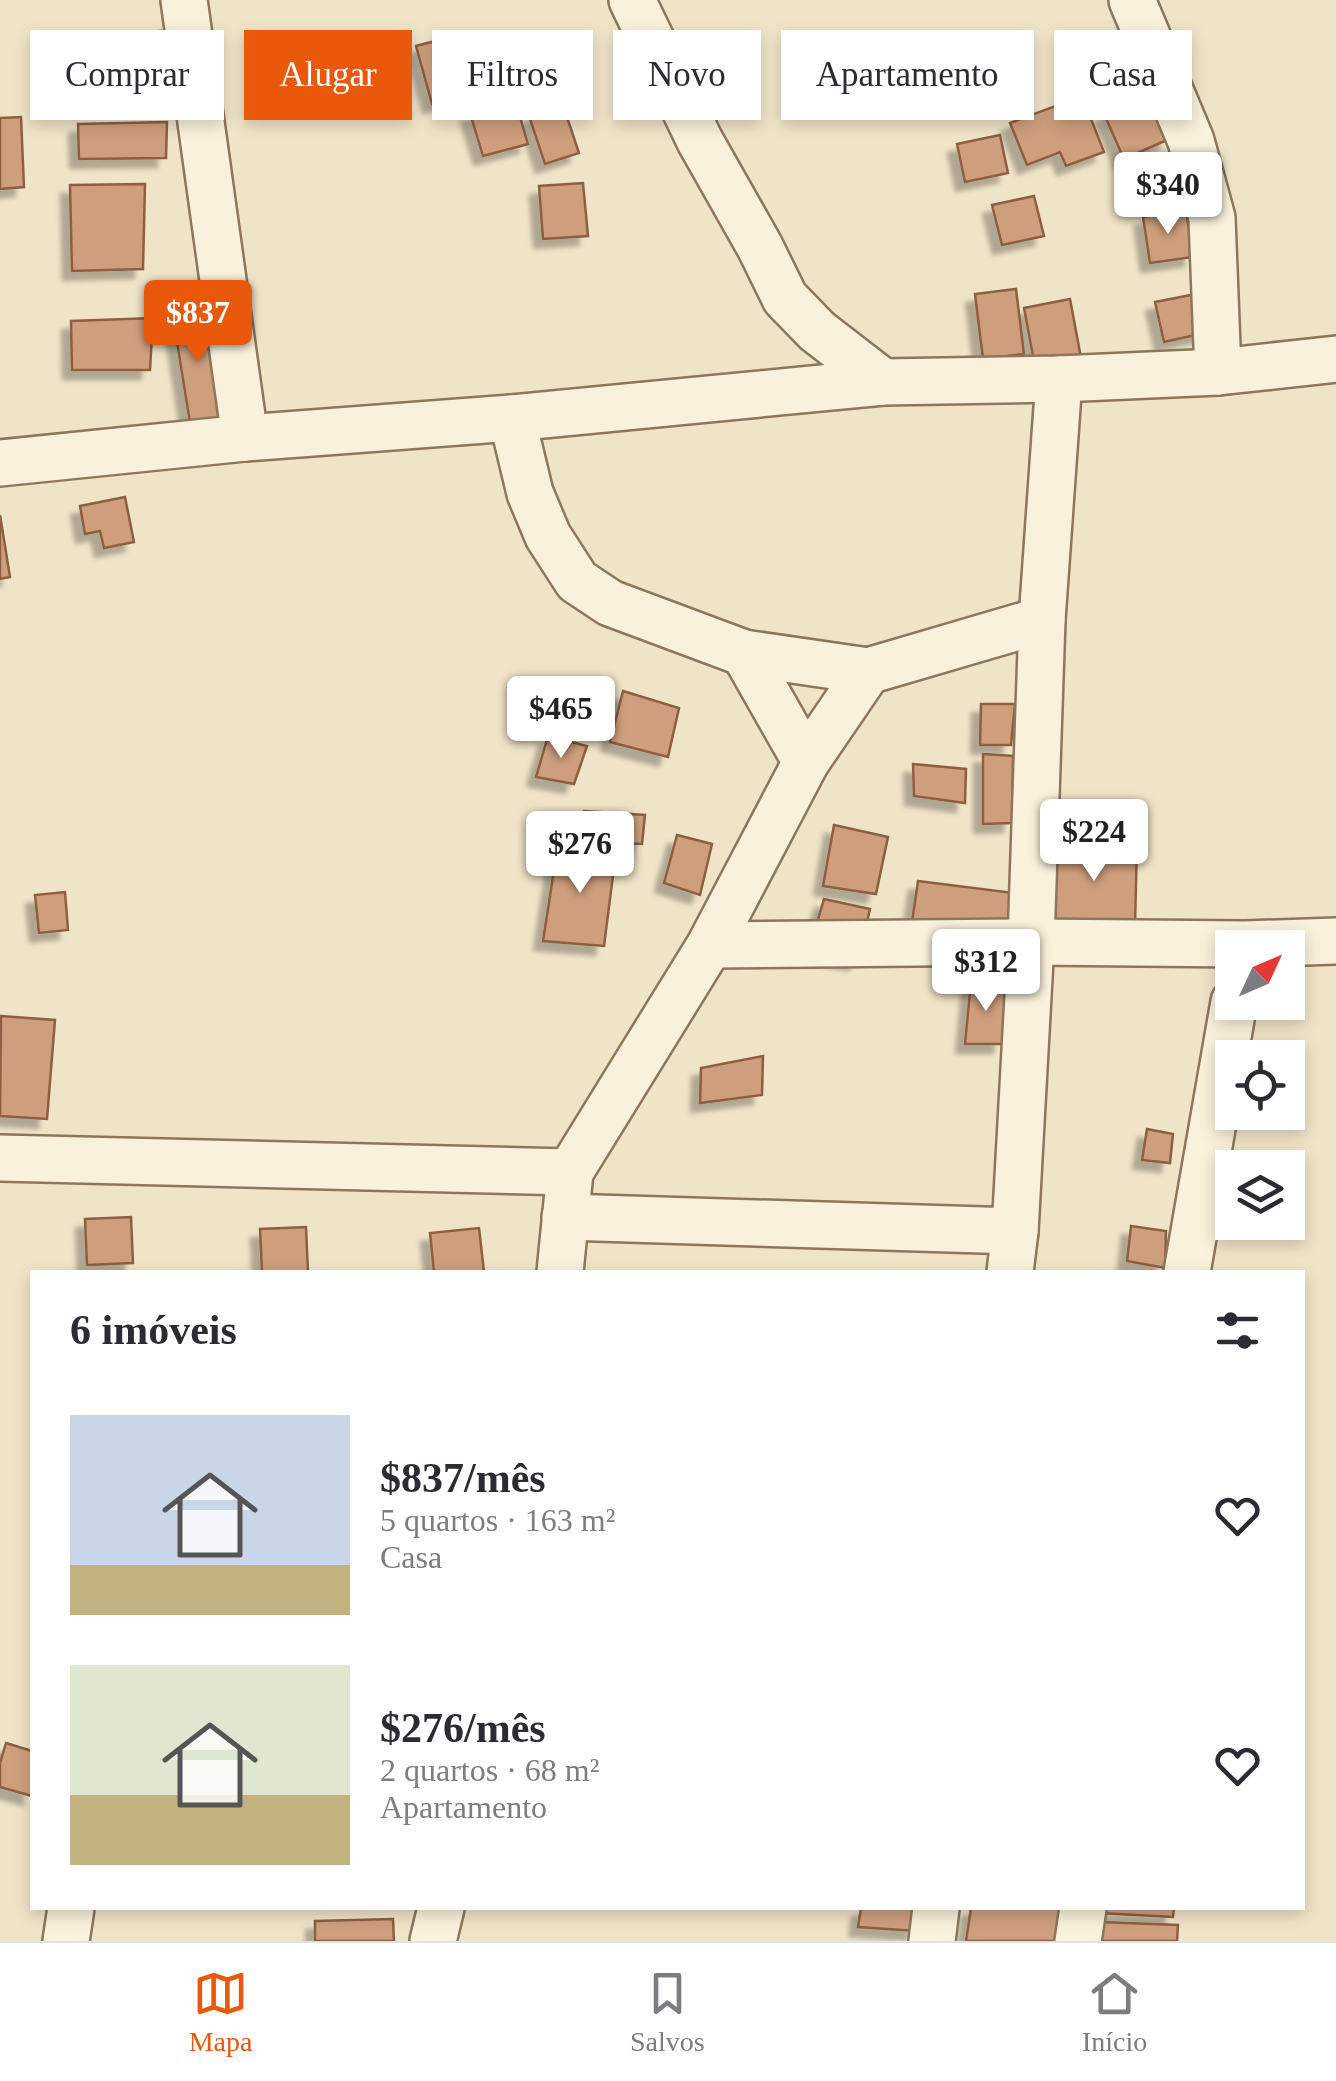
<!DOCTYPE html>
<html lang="pt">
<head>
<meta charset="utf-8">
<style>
  :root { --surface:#fff; --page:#f7f7f7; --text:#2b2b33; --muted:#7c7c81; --line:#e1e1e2; --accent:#ea580c }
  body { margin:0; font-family:Georgia,serif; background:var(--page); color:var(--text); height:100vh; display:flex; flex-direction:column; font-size:38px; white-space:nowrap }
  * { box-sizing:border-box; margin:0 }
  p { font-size:32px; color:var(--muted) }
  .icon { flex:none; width:55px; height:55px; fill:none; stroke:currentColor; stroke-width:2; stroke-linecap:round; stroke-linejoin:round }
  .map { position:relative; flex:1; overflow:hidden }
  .panel { position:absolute; left:30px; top:1270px; width:1275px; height:640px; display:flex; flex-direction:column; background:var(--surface); border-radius:0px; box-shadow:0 5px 15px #0003 }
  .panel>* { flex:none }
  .hud { position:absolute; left:30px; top:30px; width:1278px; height:90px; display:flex; gap:20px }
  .needle { width:65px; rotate:46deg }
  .buttons { position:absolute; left:1215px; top:930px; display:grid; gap:20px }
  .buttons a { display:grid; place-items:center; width:90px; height:90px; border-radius:0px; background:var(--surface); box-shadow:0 5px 15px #0003; font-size:50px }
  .price { position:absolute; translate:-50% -85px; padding:0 22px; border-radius:10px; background:#fff; color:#222; font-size:32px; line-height:65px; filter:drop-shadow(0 2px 5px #0008) }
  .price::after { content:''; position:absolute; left:50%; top:60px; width:30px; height:22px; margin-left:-15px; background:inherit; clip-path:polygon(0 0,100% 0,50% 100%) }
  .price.active { background:var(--accent); color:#fff }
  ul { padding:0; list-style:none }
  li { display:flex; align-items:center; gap:30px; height:250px; padding:0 40px }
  li span { display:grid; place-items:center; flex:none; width:280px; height:200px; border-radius:0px; color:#555 }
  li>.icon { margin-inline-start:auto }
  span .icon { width:120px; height:120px; fill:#fffc; stroke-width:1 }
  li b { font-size:42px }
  h2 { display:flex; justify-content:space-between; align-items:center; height:120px; padding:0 40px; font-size:42px }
  .pill { padding:0 35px; border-radius:0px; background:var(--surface); box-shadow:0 5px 15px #0003; font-size:35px; line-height:90px }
  .pill.active { background:var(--accent); color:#fff }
  .dock { display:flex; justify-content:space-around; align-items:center; height:140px; border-top:2px solid var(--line); background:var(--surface); font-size:28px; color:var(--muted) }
  .dock a { display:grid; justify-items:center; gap:5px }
  .dock .active { color:var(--accent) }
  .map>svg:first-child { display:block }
  .building { fill:#cf9f7d; stroke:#8d5f41; stroke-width:2.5; filter:url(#shadow) }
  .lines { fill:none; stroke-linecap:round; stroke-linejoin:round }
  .minor-casing { stroke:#8d765c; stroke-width:50 }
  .minor { stroke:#faf1dc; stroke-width:45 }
</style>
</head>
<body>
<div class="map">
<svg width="1336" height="1941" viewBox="0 0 1336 1941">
  <defs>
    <filter id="shadow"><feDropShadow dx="-9" dy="9" stdDeviation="2.5" flood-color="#0004"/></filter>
  </defs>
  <rect width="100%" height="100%" fill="#f0e4c8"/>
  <g class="building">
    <polygon points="161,31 168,100 119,101 115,36"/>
    <polygon points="458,35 474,94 432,104 416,46"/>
    <polygon points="1149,93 1169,139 1124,159 1104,114"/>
    <polygon points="1082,96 1104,152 1066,166 1060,152 1027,165 1010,123"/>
    <polygon points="515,100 528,144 483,156 470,113"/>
    <polygon points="563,105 579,153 545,164 529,116"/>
    <polygon points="21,117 24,187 0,189 0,118"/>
    <polygon points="167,122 166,158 79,159 78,124"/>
    <polygon points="1000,135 1008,173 965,182 957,144"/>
    <polygon points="583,183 588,236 543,239 539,186"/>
    <polygon points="145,184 143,269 72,271 70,185"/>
    <polygon points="1034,196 1044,236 1002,245 992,205"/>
    <polygon points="1186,210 1193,257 1150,263 1143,217"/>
    <polygon points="1016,289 1024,354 983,359 975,294"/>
    <polygon points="1201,293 1209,332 1164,342 1155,302"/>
    <polygon points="1070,299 1082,363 1036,372 1024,308"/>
    <polygon points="207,302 223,420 191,429 172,311"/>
    <polygon points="153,318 150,370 72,370 71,321"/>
    <polygon points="125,497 134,542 104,548 100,531 85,534 80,506"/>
    <polygon points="0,515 10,577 0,579"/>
    <polygon points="623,691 679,708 668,757 610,742"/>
    <polygon points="981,704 1015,704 1011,745 980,745"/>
    <polygon points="548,736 587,746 574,784 536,777"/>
    <polygon points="983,754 1013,756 1012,823 983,824"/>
    <polygon points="913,764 966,769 965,803 914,796"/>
    <polygon points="584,811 645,815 642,844 583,841"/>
    <polygon points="834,825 888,837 876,894 823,886"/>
    <polygon points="677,835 712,844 700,895 664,883"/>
    <polygon points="1054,840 1137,841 1135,927 1052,930"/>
    <polygon points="558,844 616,852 604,946 543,941"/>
    <polygon points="918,881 1014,893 1009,935 910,935"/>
    <polygon points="65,892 68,930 39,933 35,895"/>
    <polygon points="824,899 870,909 858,961 808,953"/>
    <polygon points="971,982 1007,986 1002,1044 965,1044"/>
    <polygon points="1,1016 55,1020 47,1119 0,1116"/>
    <polygon points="763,1056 762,1095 700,1103 701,1068"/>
    <polygon points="1147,1129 1173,1134 1170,1163 1142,1160"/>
    <polygon points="131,1217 133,1263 87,1265 85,1219"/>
    <polygon points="1131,1226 1166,1231 1165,1268 1127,1261"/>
    <polygon points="306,1227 308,1272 262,1272 260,1229"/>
    <polygon points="479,1228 484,1272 434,1272 430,1233"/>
    <polygon points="6,1743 32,1751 32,1796 0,1787 0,1763"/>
    <polygon points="861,1908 918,1908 916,1931 858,1927"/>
    <polygon points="971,1908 1062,1908 1058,1941 966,1941"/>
    <polygon points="1100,1908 1174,1908 1173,1917 1099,1913"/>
    <polygon points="393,1919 394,1941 315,1941 315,1921"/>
    <polygon points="1100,1922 1178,1925 1177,1941 1097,1941"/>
  </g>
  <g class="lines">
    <defs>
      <g id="minor">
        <polyline points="184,0 245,438"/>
        <polyline points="632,0 700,141 760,247 785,298 817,331 883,382"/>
        <polyline points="1132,0 1191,141 1212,218 1218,372"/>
        <polyline points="512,418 530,493 548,536 577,581 610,603 744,653 868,671"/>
        <polyline points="0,463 245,438 512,418 883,382 1059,379 1218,372 1336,359"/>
        <polyline points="744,653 806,762"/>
        <polyline points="710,945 1031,942 1244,944 1336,941"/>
        <polyline points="0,1158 570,1172"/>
        <polyline points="565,1217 1015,1231"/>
        <polyline points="560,1272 570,1172 710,945 806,762 868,671 1042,620"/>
        <polyline points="1010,1272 1015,1231 1031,942 1042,620 1059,379"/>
        <polyline points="1187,1272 1234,1002"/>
        <polyline points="66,1941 71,1908"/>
        <polyline points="433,1941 441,1908"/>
        <polyline points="932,1941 936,1908"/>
        <polyline points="1078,1941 1083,1908"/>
      </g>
    </defs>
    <use href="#minor" class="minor-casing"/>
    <use href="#minor" class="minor"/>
  </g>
</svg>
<div class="buttons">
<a><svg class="needle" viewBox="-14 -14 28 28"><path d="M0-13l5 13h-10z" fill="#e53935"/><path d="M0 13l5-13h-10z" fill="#7c7c81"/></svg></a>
<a><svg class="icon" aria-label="locate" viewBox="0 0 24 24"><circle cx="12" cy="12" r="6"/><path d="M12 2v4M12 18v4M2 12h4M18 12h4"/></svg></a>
<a><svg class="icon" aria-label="layers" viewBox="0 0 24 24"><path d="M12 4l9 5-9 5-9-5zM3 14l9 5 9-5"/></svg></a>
</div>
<b class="price" style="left:1168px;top:237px">$340</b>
<b class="price active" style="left:198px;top:365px">$837</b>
<b class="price" style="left:561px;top:761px">$465</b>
<b class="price" style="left:1094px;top:884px">$224</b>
<b class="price" style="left:580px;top:896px">$276</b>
<b class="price" style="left:986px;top:1014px">$312</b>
<div class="hud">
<a class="pill">Comprar</a>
<a class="pill active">Alugar</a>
<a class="pill">Filtros</a>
<a class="pill">Novo</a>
<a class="pill">Apartamento</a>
<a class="pill">Casa</a>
</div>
<section class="panel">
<h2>6 imóveis<svg class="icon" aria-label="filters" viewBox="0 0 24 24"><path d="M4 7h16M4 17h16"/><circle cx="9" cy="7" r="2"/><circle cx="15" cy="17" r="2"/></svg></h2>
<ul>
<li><span style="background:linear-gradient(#c9d6e8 75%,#c2b280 0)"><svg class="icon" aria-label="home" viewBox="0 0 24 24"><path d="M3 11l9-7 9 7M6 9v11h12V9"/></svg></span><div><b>$837/mês</b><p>5 quartos · 163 m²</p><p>Casa</p></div><svg class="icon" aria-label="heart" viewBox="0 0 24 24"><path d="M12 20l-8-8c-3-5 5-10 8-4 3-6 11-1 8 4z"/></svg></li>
<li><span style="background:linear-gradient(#dfe7d0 65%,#c2b280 0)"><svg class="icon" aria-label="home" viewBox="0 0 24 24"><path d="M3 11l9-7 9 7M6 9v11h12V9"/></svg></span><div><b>$276/mês</b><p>2 quartos · 68 m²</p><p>Apartamento</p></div><svg class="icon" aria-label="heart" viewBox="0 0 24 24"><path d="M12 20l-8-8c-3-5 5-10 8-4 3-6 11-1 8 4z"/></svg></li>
</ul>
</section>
</div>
<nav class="dock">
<a class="active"><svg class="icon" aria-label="map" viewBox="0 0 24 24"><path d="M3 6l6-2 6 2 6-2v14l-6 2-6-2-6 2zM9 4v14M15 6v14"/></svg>Mapa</a>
<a><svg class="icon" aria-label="saved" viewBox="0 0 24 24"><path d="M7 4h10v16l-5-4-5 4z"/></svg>Salvos</a>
<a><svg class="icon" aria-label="home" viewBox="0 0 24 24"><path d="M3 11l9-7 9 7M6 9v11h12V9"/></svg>Início</a>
</nav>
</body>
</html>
